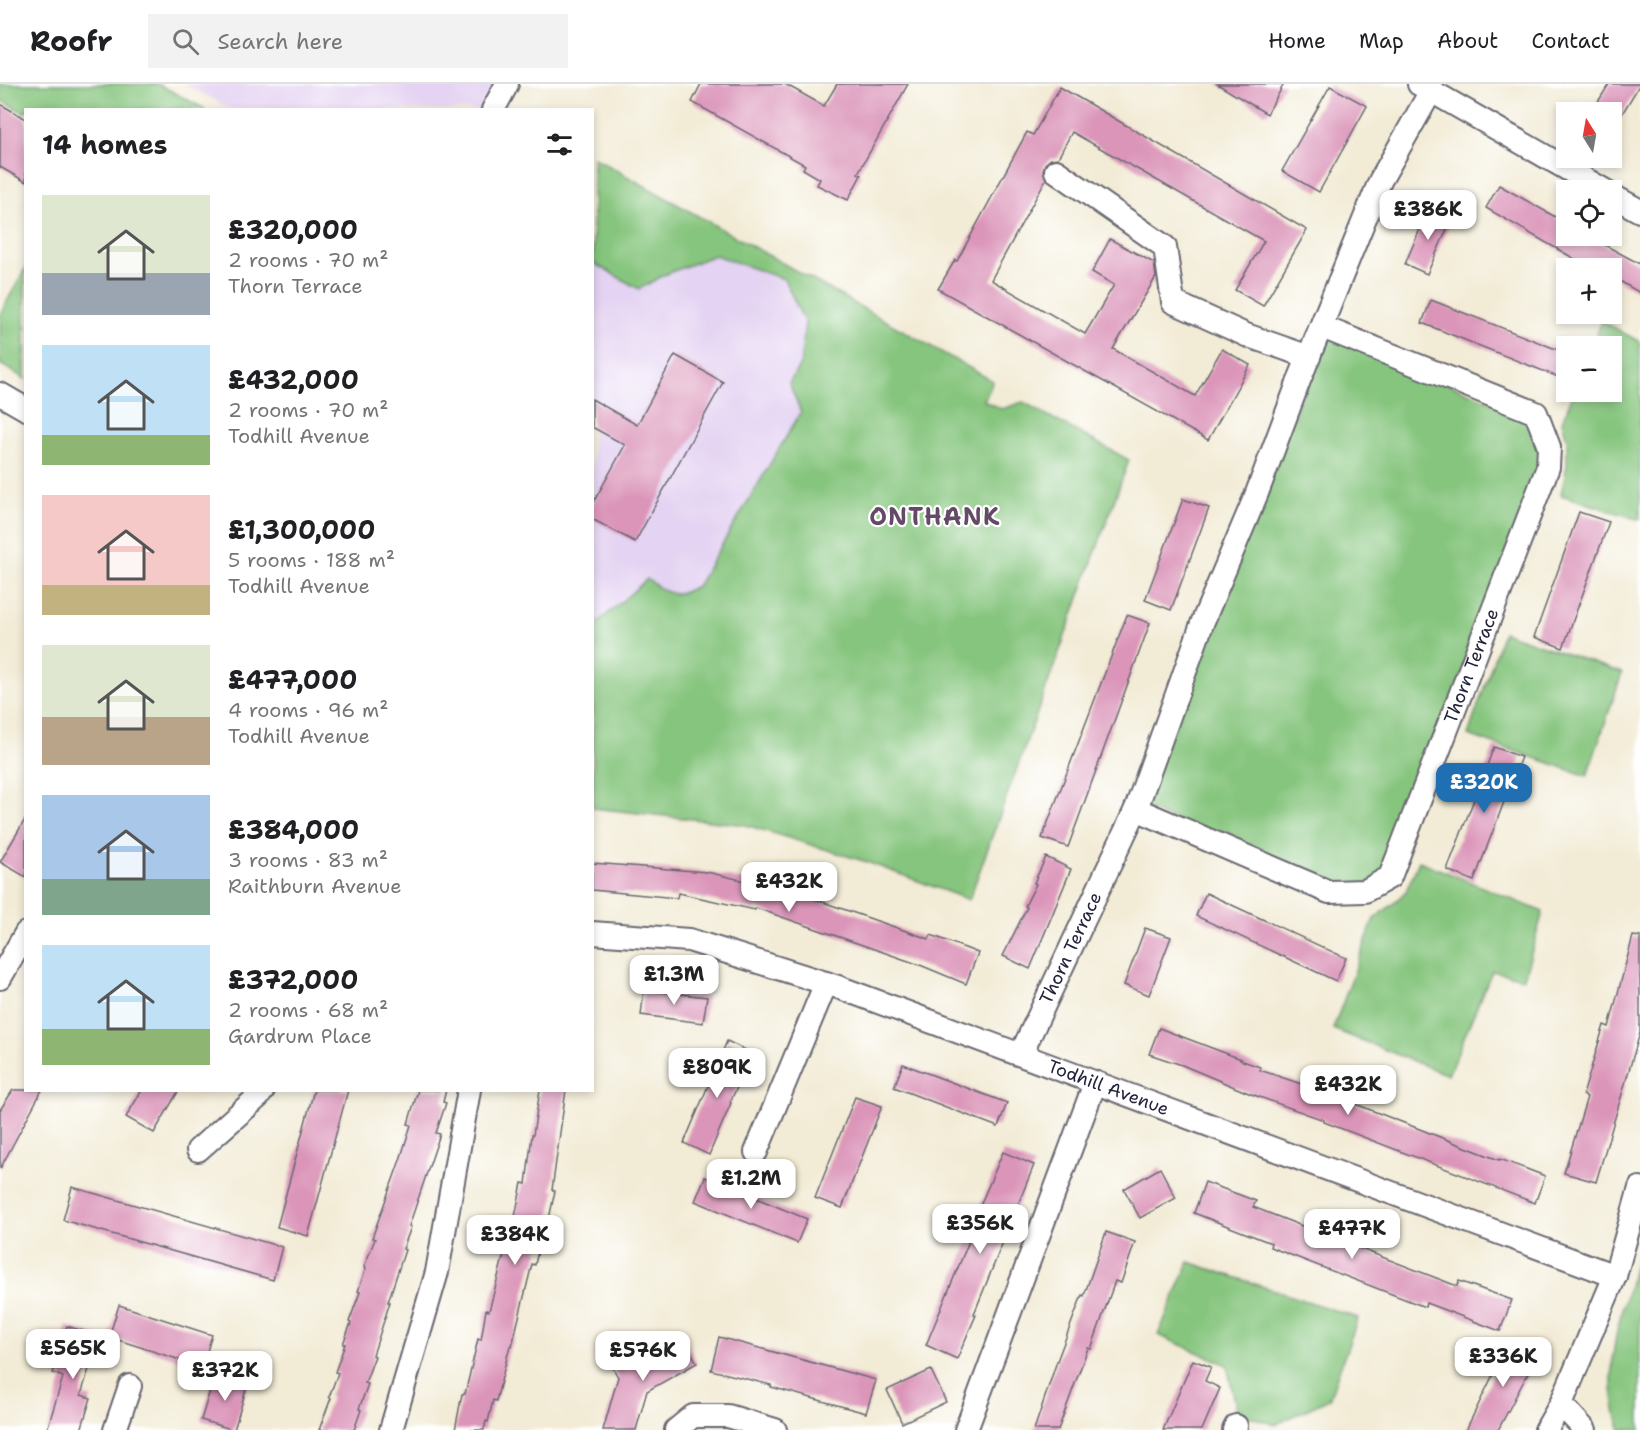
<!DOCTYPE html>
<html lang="en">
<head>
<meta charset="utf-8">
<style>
  :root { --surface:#fff; --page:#f2f2f2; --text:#202124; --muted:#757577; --line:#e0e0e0; --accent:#1f6fb2 }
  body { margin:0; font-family:"Shantell Sans",sans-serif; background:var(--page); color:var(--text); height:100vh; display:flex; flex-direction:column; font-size:22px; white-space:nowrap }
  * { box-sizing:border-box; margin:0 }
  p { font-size:20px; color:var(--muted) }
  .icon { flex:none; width:33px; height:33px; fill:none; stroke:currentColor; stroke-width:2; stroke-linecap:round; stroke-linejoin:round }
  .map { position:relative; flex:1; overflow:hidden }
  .drawer { position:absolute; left:24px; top:24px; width:570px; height:984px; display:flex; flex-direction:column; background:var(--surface); border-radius:0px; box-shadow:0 3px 9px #0003 }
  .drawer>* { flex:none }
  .needle { width:39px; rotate:349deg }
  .tools { position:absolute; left:1556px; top:18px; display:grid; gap:12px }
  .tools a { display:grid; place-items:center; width:66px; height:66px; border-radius:0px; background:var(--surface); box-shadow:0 3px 9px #0003; font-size:30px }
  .price { position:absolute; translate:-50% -51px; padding:0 14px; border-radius:12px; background:#fff; color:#222; font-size:20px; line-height:39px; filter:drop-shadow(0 2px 3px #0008) }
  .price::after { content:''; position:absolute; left:50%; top:36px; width:18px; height:14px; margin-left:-9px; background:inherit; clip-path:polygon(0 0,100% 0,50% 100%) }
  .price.active { background:var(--accent); color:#fff }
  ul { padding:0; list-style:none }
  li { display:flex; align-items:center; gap:18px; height:150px; padding:0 18px }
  li span { display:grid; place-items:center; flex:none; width:168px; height:120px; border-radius:0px; color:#555 }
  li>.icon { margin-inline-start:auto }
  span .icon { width:72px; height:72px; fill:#fffc; stroke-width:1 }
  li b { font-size:26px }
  h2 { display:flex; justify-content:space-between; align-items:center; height:72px; padding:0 18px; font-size:26px }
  header { display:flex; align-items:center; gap:36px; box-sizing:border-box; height:84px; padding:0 30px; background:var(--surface); border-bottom:2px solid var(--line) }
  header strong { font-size:28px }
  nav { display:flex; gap:33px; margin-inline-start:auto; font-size:21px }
  .search { width:420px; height:54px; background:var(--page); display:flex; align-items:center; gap:15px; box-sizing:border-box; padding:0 21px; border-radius:0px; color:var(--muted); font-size:22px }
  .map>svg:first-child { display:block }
  .built { fill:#e4d3f2 }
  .green { fill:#85c57d; stroke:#54745c; stroke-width:1.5 }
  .building { fill:#db95b9 }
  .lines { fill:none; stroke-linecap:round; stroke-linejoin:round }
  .street-casing { stroke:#6b6871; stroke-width:26 }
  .street { stroke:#fff; stroke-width:22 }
  .labels { text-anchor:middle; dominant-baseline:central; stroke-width:4.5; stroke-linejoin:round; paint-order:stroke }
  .street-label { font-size:18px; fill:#22223b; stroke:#fff }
  .district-label { font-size:24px; font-weight:bold; letter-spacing:1.5px; fill:#634a67; stroke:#fff }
</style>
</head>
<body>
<header>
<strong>Roofr</strong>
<div class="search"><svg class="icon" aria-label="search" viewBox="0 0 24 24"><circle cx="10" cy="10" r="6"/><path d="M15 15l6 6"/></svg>Search here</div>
<nav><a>Home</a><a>Map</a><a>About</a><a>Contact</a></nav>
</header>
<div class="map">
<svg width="1640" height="1346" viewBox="0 0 1640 1346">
  <rect width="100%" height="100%" fill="#fff"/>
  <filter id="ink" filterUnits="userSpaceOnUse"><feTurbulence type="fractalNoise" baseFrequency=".0167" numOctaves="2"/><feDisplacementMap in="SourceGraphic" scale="12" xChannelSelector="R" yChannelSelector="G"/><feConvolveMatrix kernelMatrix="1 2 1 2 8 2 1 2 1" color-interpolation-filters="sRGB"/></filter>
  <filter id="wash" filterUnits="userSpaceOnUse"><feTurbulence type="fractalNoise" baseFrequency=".008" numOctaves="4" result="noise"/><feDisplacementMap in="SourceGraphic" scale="24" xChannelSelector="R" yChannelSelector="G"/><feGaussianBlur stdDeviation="1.35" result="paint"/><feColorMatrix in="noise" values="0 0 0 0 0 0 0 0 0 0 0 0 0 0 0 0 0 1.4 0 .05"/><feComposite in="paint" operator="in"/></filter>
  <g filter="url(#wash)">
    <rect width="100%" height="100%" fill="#f2ebd5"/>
    <g class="built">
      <polygon points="184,0 496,0 482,26 231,25"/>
      <polygon points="592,73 993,297 984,317 1002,325 1023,318 1129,376 969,816 867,778 746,741 593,724"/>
    </g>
    <g class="green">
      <polygon points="0,0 158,0 205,25 26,26 25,29 0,16"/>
      <path d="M593,73L993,297L984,317L1002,325L1023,318L1129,376L969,816L867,778L746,741L593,724V543L647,495C668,510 674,516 698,501L801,328L789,299L800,281L805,239L784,195L715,171L666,190L639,205L593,179Z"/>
      <polygon points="25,185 25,295 0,280 0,230"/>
      <polygon points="1602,237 1640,258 1640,436 1561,411 1567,381 1567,357 1562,337 1574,308 1611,308 1611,262 1592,262"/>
      <polygon points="1326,250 1529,333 1544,382 1385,788 1364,802 1334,803 1143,723 1211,538"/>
      <polygon points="1503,548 1622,589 1587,692 1468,651"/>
      <polygon points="1419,777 1543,828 1524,894 1492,887 1448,991 1333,945 1374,835 1393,820 1406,807"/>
      <path d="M1640,1165V1346H1621C1598,1287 1623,1223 1640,1165Z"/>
      <polygon points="1189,1178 1358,1234 1329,1315 1275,1341 1237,1328 1227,1281 1158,1251"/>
    </g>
    <g id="blocks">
      <g class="building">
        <polygon points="701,0 785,0 824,22 837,0 908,0 858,89 861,91 848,116 817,101 820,95 803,85 805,81 692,18"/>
        <polygon points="1217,0 1284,0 1267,30"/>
        <polygon points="1609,0 1640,0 1616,40 1611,37 1611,28 1597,28 1593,26"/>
        <polygon points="1330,2 1367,22 1319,108 1282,87"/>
        <polygon points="1060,3 1307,146 1263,222 1235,206 1264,157 1072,48 1058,74 1051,75 1045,80 1043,86 1046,95 991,196 1085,250 1114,201 1092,188 1110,155 1154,179 1156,193 1113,265 1195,312 1222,265 1250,281 1208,356 938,205 955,176 957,177 1027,48 1033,51"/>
        <polygon points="0,20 26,35 26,98 0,83"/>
        <polygon points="1499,101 1566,139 1566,152 1588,152 1640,180 1640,209 1611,192 1611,184 1596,184 1581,177 1580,178 1486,124"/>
        <polygon points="1429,124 1452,134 1427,190 1405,180"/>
        <polygon points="1431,216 1566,269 1566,296 1422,239"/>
        <polygon points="675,271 723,298 635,458 592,435 592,421 625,361 592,343 592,315 637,341"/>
        <polygon points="1183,415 1209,424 1171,526 1145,516"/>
        <polygon points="1579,428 1609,438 1563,564 1534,553"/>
        <polygon points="1127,531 1150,539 1068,763 1042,754"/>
        <polygon points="1494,663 1521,673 1474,797 1447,786"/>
        <polygon points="26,734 26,793 0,778"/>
        <polygon points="1046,773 1071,785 1030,885 1003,872 1027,823 1025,822 1036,800 1034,799"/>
        <polygon points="592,779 707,788 797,809 929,855 931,851 978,869 966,900 920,881 756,824 755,826 678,809 677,814 592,806"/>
        <polygon points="1206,809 1346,874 1336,897 1196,832"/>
        <polygon points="1145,844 1171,853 1149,911 1124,901"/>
        <polygon points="1633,852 1640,853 1640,949 1596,1098 1564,1089 1587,1013 1583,1011 1604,941 1609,943"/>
        <polygon points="644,906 707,913 703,939 641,931"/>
        <polygon points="1159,944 1241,975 1240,976 1260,983 1260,986 1322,1007 1499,1076 1500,1075 1545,1092 1535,1119 1324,1038 1324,1036 1251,1010 1182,981 1149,970"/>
        <polygon points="727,957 750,968 738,996 740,997 730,1018 731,1019 709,1071 684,1059"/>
        <polygon points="903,980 1007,1019 998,1043 894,1003"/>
        <polygon points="13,1006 42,1006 0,1085 0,1026"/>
        <polygon points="142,1006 179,1006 154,1049 126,1033"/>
        <polygon points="314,1006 348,1006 308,1152 277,1143"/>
        <polygon points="418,1006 446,1006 443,1018 446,1019 436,1049 440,1050 409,1142 411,1143 403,1165 405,1166 388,1218 390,1218 373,1271 375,1272 365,1299 368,1300 359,1325 361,1326 354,1346 319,1346 331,1314 329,1313 338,1289 335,1288 345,1260 343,1260 351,1239 349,1238 360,1208 358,1207 366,1184 364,1183 375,1155 372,1154 400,1076 411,1041 408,1040"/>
        <polygon points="540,1006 566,1006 552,1106 555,1107 544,1158 540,1158 535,1181 532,1180 512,1262 510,1262 496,1317 493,1316 488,1338 486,1337 484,1346 455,1346 462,1310 465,1310 478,1255 481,1256 486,1226 489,1227 509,1151 511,1152 522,1099 526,1100 532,1051 533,1051"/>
        <polygon points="855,1013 882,1022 842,1124 815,1114"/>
        <polygon points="1003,1068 1034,1081 974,1230 976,1231 957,1275 926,1261 976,1140 974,1139 982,1117"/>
        <polygon points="1160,1084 1176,1114 1140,1134 1124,1105"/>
        <polygon points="705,1093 807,1135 797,1159 695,1117"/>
        <polygon points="1205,1098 1256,1117 1253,1123 1457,1202 1459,1197 1512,1216 1500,1247 1426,1219 1425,1223 1270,1163 1271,1159 1194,1129"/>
        <polygon points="72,1103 282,1163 273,1196 63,1136"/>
        <polygon points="1106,1148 1135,1158 1121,1199 1115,1197 1091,1265 1088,1264 1058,1346 1034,1346 1057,1277 1082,1211 1084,1212"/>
        <polygon points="119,1221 212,1251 202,1283 109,1253"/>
        <polygon points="67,1242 99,1252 81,1311 91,1314 81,1346 47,1346 63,1293 53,1289"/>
        <polygon points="683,1253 697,1279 647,1307 636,1346 603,1346 618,1293 610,1279 630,1269 635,1279"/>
        <polygon points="719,1253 876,1296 866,1329 771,1303 771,1301 711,1286"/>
        <polygon points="1510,1256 1538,1270 1498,1346 1466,1346"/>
        <polygon points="1193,1276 1211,1283 1205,1297 1220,1304 1202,1346 1163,1346"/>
        <polygon points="931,1286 946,1318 902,1339 887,1306"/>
        <polygon points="215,1290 248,1299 234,1346 201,1336"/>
      </g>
    </g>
  </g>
  <g filter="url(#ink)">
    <use href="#blocks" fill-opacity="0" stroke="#6b6871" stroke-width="1.5"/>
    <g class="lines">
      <defs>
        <g id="street">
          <polyline points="1419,0 1604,106"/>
          <polyline points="493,26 507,0"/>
          <polyline points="1056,87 1165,163 1173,218 1246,251 1309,273"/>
          <polyline points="1611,111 1640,127"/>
          <polyline points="0,310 26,325"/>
          <path id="s1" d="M1136,725L1329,808L1365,807L1390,793L1548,383L1549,363L1536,329L1322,243"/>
          <path id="s2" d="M592,849L689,856L838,903L1615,1192"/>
          <polyline points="0,894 26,849"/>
          <path id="s3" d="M1021,970L1136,725L1203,537L1257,409L1300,294L1380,97L1431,7"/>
          <polyline points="198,1066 258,1013 263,1006"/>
          <polyline points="756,1068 826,899"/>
          <polyline points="1561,1320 1585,1346"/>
          <polyline points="115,1346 130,1302"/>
          <polyline points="391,1346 437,1188 469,1006"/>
          <polyline points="676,1346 693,1332 728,1332 775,1346"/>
          <polyline points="966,1346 1095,999"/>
          <polyline points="1234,1346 1236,1342"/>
          <polyline points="1546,1346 1561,1320 1615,1192 1640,1104"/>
        </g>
      </defs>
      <use href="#street" class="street-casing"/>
      <use href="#street" class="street"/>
    </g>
  </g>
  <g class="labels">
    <g class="street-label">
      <text stroke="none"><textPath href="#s1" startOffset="501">Thorn Terrace</textPath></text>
      <text stroke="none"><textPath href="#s3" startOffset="117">Thorn Terrace</textPath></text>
      <text stroke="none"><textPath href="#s2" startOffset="542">Todhill Avenue</textPath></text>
    </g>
    <g class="district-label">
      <text x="935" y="433">ONTHANK</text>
    </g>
  </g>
</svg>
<div class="tools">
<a><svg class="needle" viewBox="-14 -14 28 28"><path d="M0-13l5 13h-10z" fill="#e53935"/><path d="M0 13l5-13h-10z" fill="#757577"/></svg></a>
<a><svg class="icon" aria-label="locate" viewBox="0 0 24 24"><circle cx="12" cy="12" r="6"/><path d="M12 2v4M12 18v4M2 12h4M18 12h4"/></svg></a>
<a>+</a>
<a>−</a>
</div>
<b class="price" style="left:1428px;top:157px">£386K</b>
<b class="price active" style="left:1484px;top:730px">£320K</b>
<b class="price" style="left:789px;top:829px">£432K</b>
<b class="price" style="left:674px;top:922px">£1.3M</b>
<b class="price" style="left:717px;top:1015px">£809K</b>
<b class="price" style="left:1348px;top:1032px">£432K</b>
<b class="price" style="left:751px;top:1126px">£1.2M</b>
<b class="price" style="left:980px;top:1171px">£356K</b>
<b class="price" style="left:1352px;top:1176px">£477K</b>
<b class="price" style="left:515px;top:1182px">£384K</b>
<b class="price" style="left:73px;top:1296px">£565K</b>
<b class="price" style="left:643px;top:1298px">£576K</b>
<b class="price" style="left:1503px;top:1304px">£336K</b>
<b class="price" style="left:225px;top:1318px">£372K</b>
<section class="drawer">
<h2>14 homes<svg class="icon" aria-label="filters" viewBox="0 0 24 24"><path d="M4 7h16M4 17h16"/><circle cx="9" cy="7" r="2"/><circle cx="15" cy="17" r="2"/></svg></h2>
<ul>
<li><span style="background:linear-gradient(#dfe7d0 65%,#9aa5b1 0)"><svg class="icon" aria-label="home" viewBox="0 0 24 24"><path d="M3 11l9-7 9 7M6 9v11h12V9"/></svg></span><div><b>£320,000</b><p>2 rooms · 70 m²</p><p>Thorn Terrace</p></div></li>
<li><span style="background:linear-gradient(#bfe0f5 75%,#8fb573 0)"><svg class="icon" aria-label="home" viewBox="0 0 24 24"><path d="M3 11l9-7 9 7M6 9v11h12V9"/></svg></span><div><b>£432,000</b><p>2 rooms · 70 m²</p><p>Todhill Avenue</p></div></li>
<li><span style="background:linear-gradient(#f6c9c9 75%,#c2b280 0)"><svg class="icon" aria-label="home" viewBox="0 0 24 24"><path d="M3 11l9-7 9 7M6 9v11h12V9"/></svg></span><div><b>£1,300,000</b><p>5 rooms · 188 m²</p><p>Todhill Avenue</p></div></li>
<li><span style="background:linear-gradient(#dfe7d0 60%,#b9a48a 0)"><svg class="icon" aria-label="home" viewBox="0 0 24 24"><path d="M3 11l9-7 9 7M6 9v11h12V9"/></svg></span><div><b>£477,000</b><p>4 rooms · 96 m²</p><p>Todhill Avenue</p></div></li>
<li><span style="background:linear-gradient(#a9c7e8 70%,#7fa58c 0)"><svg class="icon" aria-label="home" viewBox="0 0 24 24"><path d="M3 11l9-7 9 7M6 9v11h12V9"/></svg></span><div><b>£384,000</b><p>3 rooms · 83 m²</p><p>Raithburn Avenue</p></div></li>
<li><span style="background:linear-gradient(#bfe0f5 70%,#8fb573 0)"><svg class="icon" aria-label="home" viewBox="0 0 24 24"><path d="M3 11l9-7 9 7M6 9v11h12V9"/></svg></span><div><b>£372,000</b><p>2 rooms · 68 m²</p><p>Gardrum Place</p></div></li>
</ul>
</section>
</div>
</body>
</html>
